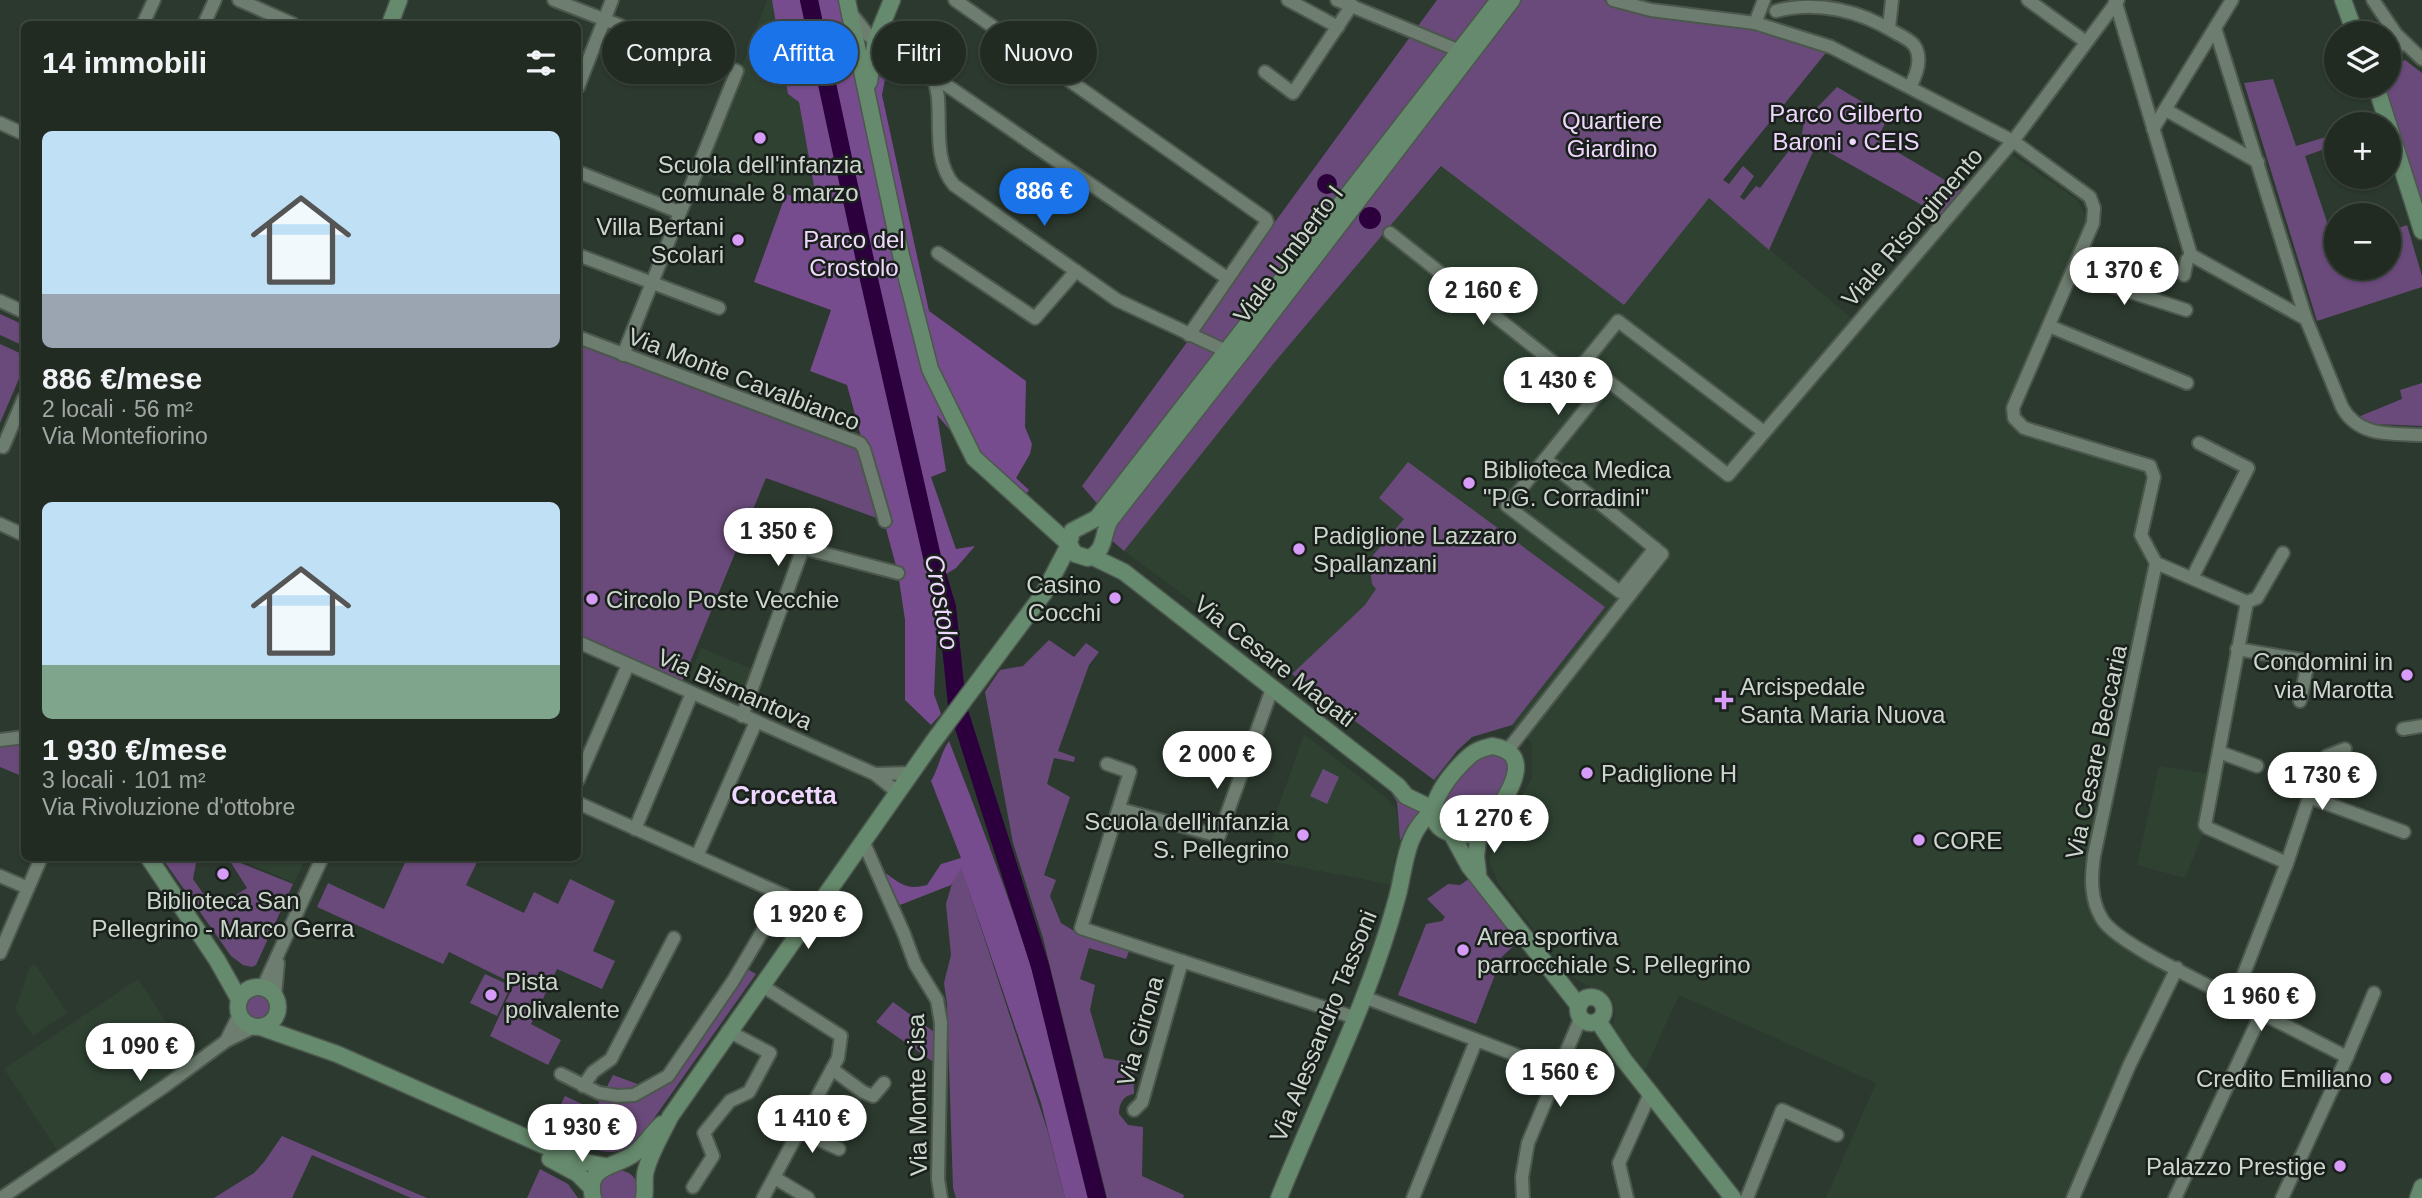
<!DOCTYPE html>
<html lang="it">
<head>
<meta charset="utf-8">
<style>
  :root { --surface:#212b22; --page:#2d372f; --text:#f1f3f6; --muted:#a2a7a5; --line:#3e4740; --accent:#1a73e8 }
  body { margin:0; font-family:Helvetica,sans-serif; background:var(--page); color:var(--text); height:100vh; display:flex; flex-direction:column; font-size:26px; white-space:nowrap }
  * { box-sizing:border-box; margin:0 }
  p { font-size:23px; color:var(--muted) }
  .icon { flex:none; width:38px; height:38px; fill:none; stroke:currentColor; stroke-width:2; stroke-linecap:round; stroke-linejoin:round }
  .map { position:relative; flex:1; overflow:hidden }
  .side { position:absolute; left:21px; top:21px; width:560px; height:840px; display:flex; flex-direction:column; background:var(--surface); border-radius:10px; box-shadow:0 2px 5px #0004,0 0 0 2px var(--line) }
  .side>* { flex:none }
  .banner { position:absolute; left:602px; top:21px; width:665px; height:63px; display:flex; gap:14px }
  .buttons { position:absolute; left:2324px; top:21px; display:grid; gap:14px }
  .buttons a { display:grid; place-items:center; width:77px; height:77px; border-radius:50%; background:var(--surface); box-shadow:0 2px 5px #0004,0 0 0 2px var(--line); font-size:35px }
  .price { position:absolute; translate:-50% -60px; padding:0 16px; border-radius:24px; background:#fff; color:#222; font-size:23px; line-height:46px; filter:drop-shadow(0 2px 4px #0008) }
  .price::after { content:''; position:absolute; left:50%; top:42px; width:21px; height:16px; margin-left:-10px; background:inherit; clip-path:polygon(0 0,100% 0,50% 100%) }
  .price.active { background:var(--accent); color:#fff }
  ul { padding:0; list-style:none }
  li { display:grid; align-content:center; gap:14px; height:371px; padding:0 21px }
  li span { display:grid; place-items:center; height:217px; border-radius:10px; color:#555 }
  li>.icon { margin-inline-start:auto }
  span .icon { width:126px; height:126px; fill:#fffc; stroke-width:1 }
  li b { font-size:30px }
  h2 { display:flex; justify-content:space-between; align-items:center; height:84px; padding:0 21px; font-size:30px }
  .chip { padding:0 24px; border-radius:32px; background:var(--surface); box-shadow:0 2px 5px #0004,0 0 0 2px var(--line); font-size:24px; line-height:63px }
  .chip.active { background:var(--accent); color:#fff }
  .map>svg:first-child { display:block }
  .built { fill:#2f4232 }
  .green { fill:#6a4a7b }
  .forest { fill:#774c8e }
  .water { fill:#2b003d }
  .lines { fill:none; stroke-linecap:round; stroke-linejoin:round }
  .river { stroke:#2b003d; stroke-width:18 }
  .street-casing { stroke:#4c574d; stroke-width:16 }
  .secondary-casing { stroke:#4c574d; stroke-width:19 }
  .street { stroke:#6d7d6f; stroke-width:12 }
  .secondary { stroke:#668a6d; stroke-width:16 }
  .poi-dot { fill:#d79bf8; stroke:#191f1a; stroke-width:2.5 }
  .labels { text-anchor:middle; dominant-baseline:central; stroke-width:5; stroke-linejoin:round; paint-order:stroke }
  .park-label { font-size:24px; fill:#f0d7fe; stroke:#191f1a }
  .poi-label { font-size:24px; fill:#cdd6ce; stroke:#191f1a; text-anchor:start }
  .street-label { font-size:24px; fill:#cdd6ce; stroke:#191f1a }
  .water-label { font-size:26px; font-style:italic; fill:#eed6fc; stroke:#191f1a }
  .neighbourhood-label { font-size:26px; font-weight:bold; fill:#f0d7ff; stroke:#191f1a }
</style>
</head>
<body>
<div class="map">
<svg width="2422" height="1198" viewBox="0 0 2422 1198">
  <rect width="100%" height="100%" fill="#2c392e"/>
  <g class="built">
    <polygon points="767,0 772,0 788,94 799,102 817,203 701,175"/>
    <polygon points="2008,152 2077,200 2090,224 2010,397 2009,418 2020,434 2136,467 2145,473 2146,481 2136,534 2150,577 2083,870 2085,897 2093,919 2114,941 2170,972 2069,1198 1826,1198 1876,1083 1679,995 1645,1070 1612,1029 1615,1013 1613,1000 1607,993 1585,984 1568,974 1498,883 1490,864 1490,856 1497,834 1532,779 1532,744 1527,738 1511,725 1472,737 1457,751 1434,780 1124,551 1274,363 1442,166 1708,198 1860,325"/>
    <polygon points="701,648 755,670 743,701 689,679"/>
    <polygon points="1304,734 1385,797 1396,809 1400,841 1394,862 1393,885 1269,861 1276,814"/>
    <polygon points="2159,766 2215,775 2206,826 2185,878 2137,865"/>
    <polygon points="236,858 306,858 294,883"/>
    <polygon points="35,964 67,1013 33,1036 15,1009 30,967"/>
    <polygon points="138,979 191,1061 59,1152 4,1069"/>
  </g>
  <g class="green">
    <polygon points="1437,0 1603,0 1656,13 1754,26 1829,49 1723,180 1729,184 1743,166 1754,176 1740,197 1744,200 1756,186 1760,188 1802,134 1804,121 1837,87 1888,117 1877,140 1965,192 1943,217 1816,145 1769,250 1709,198 1624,305 1441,166 1274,363 1124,551 1110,539 1100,507 1082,486"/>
    <polygon points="2405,60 2422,73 2422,202 2392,108 2380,86 2389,86 2389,66"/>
    <polygon points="2273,79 2296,146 2336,134 2336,145 2305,156 2336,249 2336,268 2389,268 2389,231 2407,225 2422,276 2422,287 2317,321 2244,83"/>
    <polygon points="0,314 24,325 24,346 0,335"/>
    <polygon points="578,337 856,442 885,521 766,478 682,682 578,636"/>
    <polygon points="0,344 24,355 24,367 0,423"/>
    <polygon points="2422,383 2422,426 2375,424 2360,421 2358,417 2402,399 2400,390"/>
    <polygon points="1408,462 1605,607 1512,725 1472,737 1457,751 1434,780 1292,674 1365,605 1376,589 1372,584 1369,560 1404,519 1379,498"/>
    <path d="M1049,640L1074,657L1086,643L1099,652L1089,665L1058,751L1075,757L1074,762L1054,758L1047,784L1070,797L1044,875L1056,880L1050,896L1061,923L1079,934L1130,949L1126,959L1089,948L1080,979L1095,985L1090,1010L1104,1058L1133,1063L1134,1094C1123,1095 1119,1104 1119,1114L1128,1125L1143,1127L1142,1176L1184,1195L1183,1198H1107L1043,938L1013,843L985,692L1000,670L1023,666Z"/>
    <polygon points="24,743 24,777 0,767 0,746"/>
    <path d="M1492,752L1509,760V781L1475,823C1454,835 1431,814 1445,793C1456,775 1474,761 1492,752Z"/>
    <polygon points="1323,769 1339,777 1327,804 1310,796"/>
    <polygon points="1391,792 1424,813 1408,825 1400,841 1397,802"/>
    <polygon points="162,858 197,858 193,879 214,909 247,888 228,858 293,884 256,965 252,967 243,965 231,956"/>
    <polygon points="407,858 479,858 466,885 524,913 534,892 558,904 570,879 615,901 593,951 615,961 602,989 557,969 531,1024 561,1040 548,1065 490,1036 514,984 449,952 443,964 317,907 328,883 384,909"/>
    <polygon points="961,867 1048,1132 1065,1198 956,1198 953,1188 947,1004 944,983 951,955 946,904 953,880"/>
    <polygon points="1470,878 1519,941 1495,963 1496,972 1476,1024 1398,995 1426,924 1442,921 1445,917 1427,899 1448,884 1460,885"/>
    <path d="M737,963L756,974L645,1131C639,1136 634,1143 628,1147C604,1162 571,1139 549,1128L565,1096L595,1110L613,1075L654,1090Z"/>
    <polygon points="485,974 511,986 497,1016 470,1003"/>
    <circle cx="258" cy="1007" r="15"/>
    <polygon points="893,1002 937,1034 938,1061 932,1061 876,1022"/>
    <polygon points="282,1136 427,1198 411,1198 312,1155 292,1198 214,1198 254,1173 264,1162"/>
    <polygon points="540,1169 568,1184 578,1198 527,1198"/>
    <path d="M616,1170C633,1170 641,1182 636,1198H601C595,1183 603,1176 616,1170Z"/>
  </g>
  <g class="forest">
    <polygon points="772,0 842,0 865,101 877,48 916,70 886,74 882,95 929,311 1026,381 1025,427 1032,444 1030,454 1016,478 1029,490 1022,501 974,458 937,415 946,471 931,477 956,549 975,546 956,568 933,582 938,604 934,694 941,714 931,725 905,700 905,620 898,573 847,385 810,371 831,310 754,282 786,194 817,203 799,102 788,94"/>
    <path d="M949,741C976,811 1003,880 1026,951C1052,1033 1069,1117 1095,1198H1065L1041,1103L961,868L951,885L900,905L884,875L887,874C902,885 908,890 927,885L941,864L961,858L931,781C939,768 940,754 949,741Z"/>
  </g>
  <g class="water">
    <circle cx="1327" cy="184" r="10"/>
    <circle cx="1370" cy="218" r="11"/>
  </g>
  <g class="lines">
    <polyline class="river" points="809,0 869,279 932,557 947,607 957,705 1040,966 1097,1198"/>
    <defs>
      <g id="street">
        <polyline points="239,0 293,24"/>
        <polyline points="554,0 737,71 623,355"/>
        <polyline points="955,0 1266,219 1267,222 1189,335"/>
        <polyline points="1288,0 1338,27"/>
        <polyline points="1337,0 1460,51"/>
        <polyline points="1613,0 1651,10 1755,23 1831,47 2013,141 2090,197 2094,208 2093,223 2013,408 2014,418 2024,428 2150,466 2154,477 2141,535 2156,563 2247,602 2205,825 2208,828 2287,863"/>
        <polyline points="2028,0 2086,42"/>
        <polyline points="2115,0 2191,255 2187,260 2184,275"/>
        <polyline points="2373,0 2396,34 2422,59"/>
        <path d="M1776,11C1817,0 1861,11 1896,33C1902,36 1910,40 1914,45C1923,58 1917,74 1910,87"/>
        <polyline points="854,17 869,36 923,69 1227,278"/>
        <polyline points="1755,23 1764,0"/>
        <polyline points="143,24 154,0"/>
        <polyline points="204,24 215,0"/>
        <polyline points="1889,28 1892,0"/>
        <path d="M2215,28L2306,319L2342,407C2359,438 2392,433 2422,435"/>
        <polyline points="2389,58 2402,42"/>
        <polyline points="1265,72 1293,93 1352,5"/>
        <path d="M931,76C948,98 927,154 954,185L1117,300L1226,351"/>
        <polyline points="578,87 612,0"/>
        <polyline points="2166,110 2258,162"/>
        <polyline points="0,123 24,134"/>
        <polyline points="2153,129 2232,0"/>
        <polyline points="578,172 679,212"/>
        <polyline points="1390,233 1596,396 1507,506 1620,592 1655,548"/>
        <polyline points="938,253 1035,318 1076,271"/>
        <polyline points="578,255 719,308"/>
        <polyline points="2191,255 2306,319"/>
        <polyline points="2072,273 2186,310"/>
        <polyline points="0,301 24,312"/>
        <polyline points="2049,326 2187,383"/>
        <polyline points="578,337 860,443 864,449 885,521"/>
        <polyline points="1584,362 1728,475 2013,141 2118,0"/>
        <polyline points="1579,369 1618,321 1764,432"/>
        <polyline points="0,446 3,447 24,398"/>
        <polyline points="0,524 24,535"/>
        <path d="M2156,563L2094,856C2091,877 2090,899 2102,919C2116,943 2206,984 2234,999"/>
        <polyline points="2192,578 2248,468 2199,443"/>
        <polyline points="2247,602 2257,598 2283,553"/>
        <polyline points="578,642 875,774 897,792"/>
        <polyline points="2237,649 2302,660 2307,667 2300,701"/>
        <polyline points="742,716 803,548 898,573"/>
        <polyline points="2403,729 2422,726"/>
        <polyline points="0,740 24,737"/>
        <polyline points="1507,751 1662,554 1545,459"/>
        <polyline points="2219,752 2257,766"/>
        <polyline points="1107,764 1130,772 1081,928 1356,1018"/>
        <polyline points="875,774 911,773"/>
        <polyline points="578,780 628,665"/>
        <polyline points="2309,797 2404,832"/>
        <polyline points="578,803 815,909"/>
        <polyline points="1119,809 1219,836 1272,689"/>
        <polyline points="635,829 692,693"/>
        <polyline points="863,841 904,934 915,964 937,1000 941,1023 938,1179 941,1198"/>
        <polyline points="697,856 756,722"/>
        <polyline points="0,876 28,888"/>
        <polyline points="0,953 41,858"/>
        <polyline points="761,985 841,1036 838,1058 832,1069 763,1198"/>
        <polyline points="263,987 322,858"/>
        <polyline points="275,995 278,963"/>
        <polyline points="1364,997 1558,1071"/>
        <polyline points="227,1039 239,1015"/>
        <polyline points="2347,1057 2374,993"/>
        <polyline points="832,1069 863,1092 873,1096 884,1083"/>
        <polyline points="561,1074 599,1093 617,1096 634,1095 668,1076 733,981 784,895"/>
        <polyline points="583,1086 593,1072 611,1059 674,938"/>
        <polyline points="1134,1110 1142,1102 1182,961"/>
        <polyline points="800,1131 839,1149"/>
        <polyline points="775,1178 808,1198"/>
        <polyline points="693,1187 713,1156 704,1133 730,1101 749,1092 770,1053 728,1031"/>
        <polyline points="1,1198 165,1086 226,1041 254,1027"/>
        <polyline points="1413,1198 1476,1041"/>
        <polyline points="1523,1198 1522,1177 1528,1143 1581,1017"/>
        <polyline points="1627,1198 1619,1163 1650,1094"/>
        <polyline points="1747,1198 1782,1110 1837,1135"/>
        <polyline points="2073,1198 2129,1066 2177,968"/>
        <polyline points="2175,1198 2261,1014"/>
        <polyline points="2282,1198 2347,1057 2234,999 2287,863 2320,765 2327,756 2345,749"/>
      </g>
      <g id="secondary">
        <polyline points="847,0 901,255 930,369 974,458 1069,544"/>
        <path d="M1499,0L1097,518L1072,531L1069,544L1075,554L1088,558C1106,552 1102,534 1110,520L1241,353L1512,0"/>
        <polyline points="2343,0 2355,33"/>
        <polyline points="390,24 399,0"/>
        <polyline points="869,82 876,39 892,0"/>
        <polyline points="2376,86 2422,231"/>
        <polyline points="1093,557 1124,572 1398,786 1406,796 1433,809"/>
        <path d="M1492,746C1533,752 1512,788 1498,809C1492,816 1487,825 1480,830C1473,835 1463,836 1454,834C1407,823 1453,769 1472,754C1478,749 1484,748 1492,746Z"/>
        <polyline points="1451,833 1469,866 1579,1006"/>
        <polyline points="149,858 217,960 239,999"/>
        <polyline points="1478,873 1476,856 1479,831"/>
        <circle cx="258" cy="1007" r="20"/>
        <circle cx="1591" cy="1010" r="13"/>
        <polyline points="1598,1021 1624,1060 1733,1198"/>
        <polyline points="260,1027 337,1054 579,1161 605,1166"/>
        <polyline points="550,1159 578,1174 592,1188"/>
        <path d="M593,1198C585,1164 616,1168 635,1153C645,1145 652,1133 662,1124"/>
        <path d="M644,1198C646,1188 643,1179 646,1170C651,1151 662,1134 670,1117L933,742L1044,593L1069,545"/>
        <path d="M1279,1198C1319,1098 1369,1002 1397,898C1406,865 1404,834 1433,811"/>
        <polyline points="2418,1198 2422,1187"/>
      </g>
    </defs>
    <use href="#street" class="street-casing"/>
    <use href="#secondary" class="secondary-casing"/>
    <use href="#street" class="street"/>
    <use href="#secondary" class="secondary"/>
  </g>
  <g class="poi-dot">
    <circle cx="760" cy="138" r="7"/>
    <circle cx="738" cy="240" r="7"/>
    <circle cx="1469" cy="483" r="7"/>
    <circle cx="1299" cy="549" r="7"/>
    <circle cx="1115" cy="598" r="7"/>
    <circle cx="592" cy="599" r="7"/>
    <circle cx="2407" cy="675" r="7"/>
    <path d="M1720.5 689.5h7v7h7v7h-7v7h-7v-7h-7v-7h7z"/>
    <circle cx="1587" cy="773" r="7"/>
    <circle cx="1303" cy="835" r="7"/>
    <circle cx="1919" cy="840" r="7"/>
    <circle cx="223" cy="874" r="7"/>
    <circle cx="1463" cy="950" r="7"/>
    <circle cx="491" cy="995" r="7"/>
    <circle cx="2386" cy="1078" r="7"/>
    <circle cx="2340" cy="1166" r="7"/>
  </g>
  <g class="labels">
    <g class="park-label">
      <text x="1846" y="113">Parco Gilberto<tspan x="1846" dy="28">Baroni • CEIS</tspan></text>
      <text x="1612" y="120">Quartiere<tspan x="1612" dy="28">Giardino</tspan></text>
      <text x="854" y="239">Parco del<tspan x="854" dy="28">Crostolo</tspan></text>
    </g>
    <g class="poi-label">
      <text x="760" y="164" text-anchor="middle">Scuola dell'infanzia<tspan x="760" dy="28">comunale 8 marzo</tspan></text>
      <text x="724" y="226" text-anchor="end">Villa Bertani<tspan x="724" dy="28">Scolari</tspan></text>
      <text x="1483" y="469">Biblioteca Medica<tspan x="1483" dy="28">"P.G. Corradini"</tspan></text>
      <text x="1313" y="535">Padiglione Lazzaro<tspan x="1313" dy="28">Spallanzani</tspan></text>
      <text x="1101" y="584" text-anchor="end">Casino<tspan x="1101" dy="28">Cocchi</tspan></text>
      <text x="606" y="599">Circolo Poste Vecchie</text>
      <text x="2393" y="661" text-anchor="end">Condomini in<tspan x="2393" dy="28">via Marotta</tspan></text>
      <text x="1740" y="686">Arcispedale<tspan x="1740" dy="28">Santa Maria Nuova</tspan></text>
      <text x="1601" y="773">Padiglione H</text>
      <text x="1289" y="821" text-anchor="end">Scuola dell'infanzia<tspan x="1289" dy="28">S. Pellegrino</tspan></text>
      <text x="1933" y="840">CORE</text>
      <text x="223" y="900" text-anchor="middle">Biblioteca San<tspan x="223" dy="28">Pellegrino - Marco Gerra</tspan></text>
      <text x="1477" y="936">Area sportiva<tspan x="1477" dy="28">parrocchiale S. Pellegrino</tspan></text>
      <text x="505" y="981">Pista<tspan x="505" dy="28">polivalente</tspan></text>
      <text x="2372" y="1078" text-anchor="end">Credito Emiliano</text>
      <text x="2326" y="1166" text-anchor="end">Palazzo Prestige</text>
    </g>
    <g class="street-label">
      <text transform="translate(1912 227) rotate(-49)">Viale Risorgimento</text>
      <text transform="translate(1288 254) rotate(-53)">Viale Umberto I</text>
      <text transform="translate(744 379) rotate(21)">Via Monte Cavalbianco</text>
      <text transform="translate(1275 661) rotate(38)">Via Cesare Magati</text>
      <text transform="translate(735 689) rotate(24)">Via Bismantova</text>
      <text transform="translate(2096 752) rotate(-78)">Via Cesare Beccaria</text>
      <text transform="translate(1323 1026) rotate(-68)">Via Alessandro Tassoni</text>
      <text transform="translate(1140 1031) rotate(-74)">Via Girona</text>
      <text transform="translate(917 1095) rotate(-91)">Via Monte Cisa</text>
    </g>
    <g class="water-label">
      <text transform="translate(942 602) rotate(80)">Crostolo</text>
    </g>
    <g class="neighbourhood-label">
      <text x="784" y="795">Crocetta</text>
    </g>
  </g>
</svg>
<div class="buttons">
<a><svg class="icon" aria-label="layers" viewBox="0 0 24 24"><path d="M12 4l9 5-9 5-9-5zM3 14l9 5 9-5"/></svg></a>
<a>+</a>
<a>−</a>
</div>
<b class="price active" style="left:1044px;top:228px">886 €</b>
<b class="price" style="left:2124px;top:307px">1 370 €</b>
<b class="price" style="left:1483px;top:327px">2 160 €</b>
<b class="price" style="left:1558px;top:417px">1 430 €</b>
<b class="price" style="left:778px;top:568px">1 350 €</b>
<b class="price" style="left:1217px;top:791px">2 000 €</b>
<b class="price" style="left:2322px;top:812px">1 730 €</b>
<b class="price" style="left:1494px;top:855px">1 270 €</b>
<b class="price" style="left:808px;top:951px">1 920 €</b>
<b class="price" style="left:2261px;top:1033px">1 960 €</b>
<b class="price" style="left:140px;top:1083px">1 090 €</b>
<b class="price" style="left:1560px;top:1109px">1 560 €</b>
<b class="price" style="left:812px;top:1155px">1 410 €</b>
<b class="price" style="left:582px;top:1164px">1 930 €</b>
<div class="banner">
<a class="chip">Compra</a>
<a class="chip active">Affitta</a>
<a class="chip">Filtri</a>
<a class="chip">Nuovo</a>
</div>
<section class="side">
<h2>14 immobili<svg class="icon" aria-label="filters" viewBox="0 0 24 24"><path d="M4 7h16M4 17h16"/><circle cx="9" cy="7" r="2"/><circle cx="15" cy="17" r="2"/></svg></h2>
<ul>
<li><span style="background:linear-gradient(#bfe0f5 75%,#9aa5b1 0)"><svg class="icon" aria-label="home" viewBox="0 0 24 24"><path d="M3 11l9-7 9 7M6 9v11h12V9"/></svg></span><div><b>886 €/mese</b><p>2 locali · 56 m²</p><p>Via Montefiorino</p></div></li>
<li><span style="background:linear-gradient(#bfe0f5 75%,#7fa58c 0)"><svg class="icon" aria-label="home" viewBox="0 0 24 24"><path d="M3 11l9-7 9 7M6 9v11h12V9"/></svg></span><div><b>1 930 €/mese</b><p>3 locali · 101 m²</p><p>Via Rivoluzione d'ottobre</p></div></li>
</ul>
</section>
</div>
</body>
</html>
